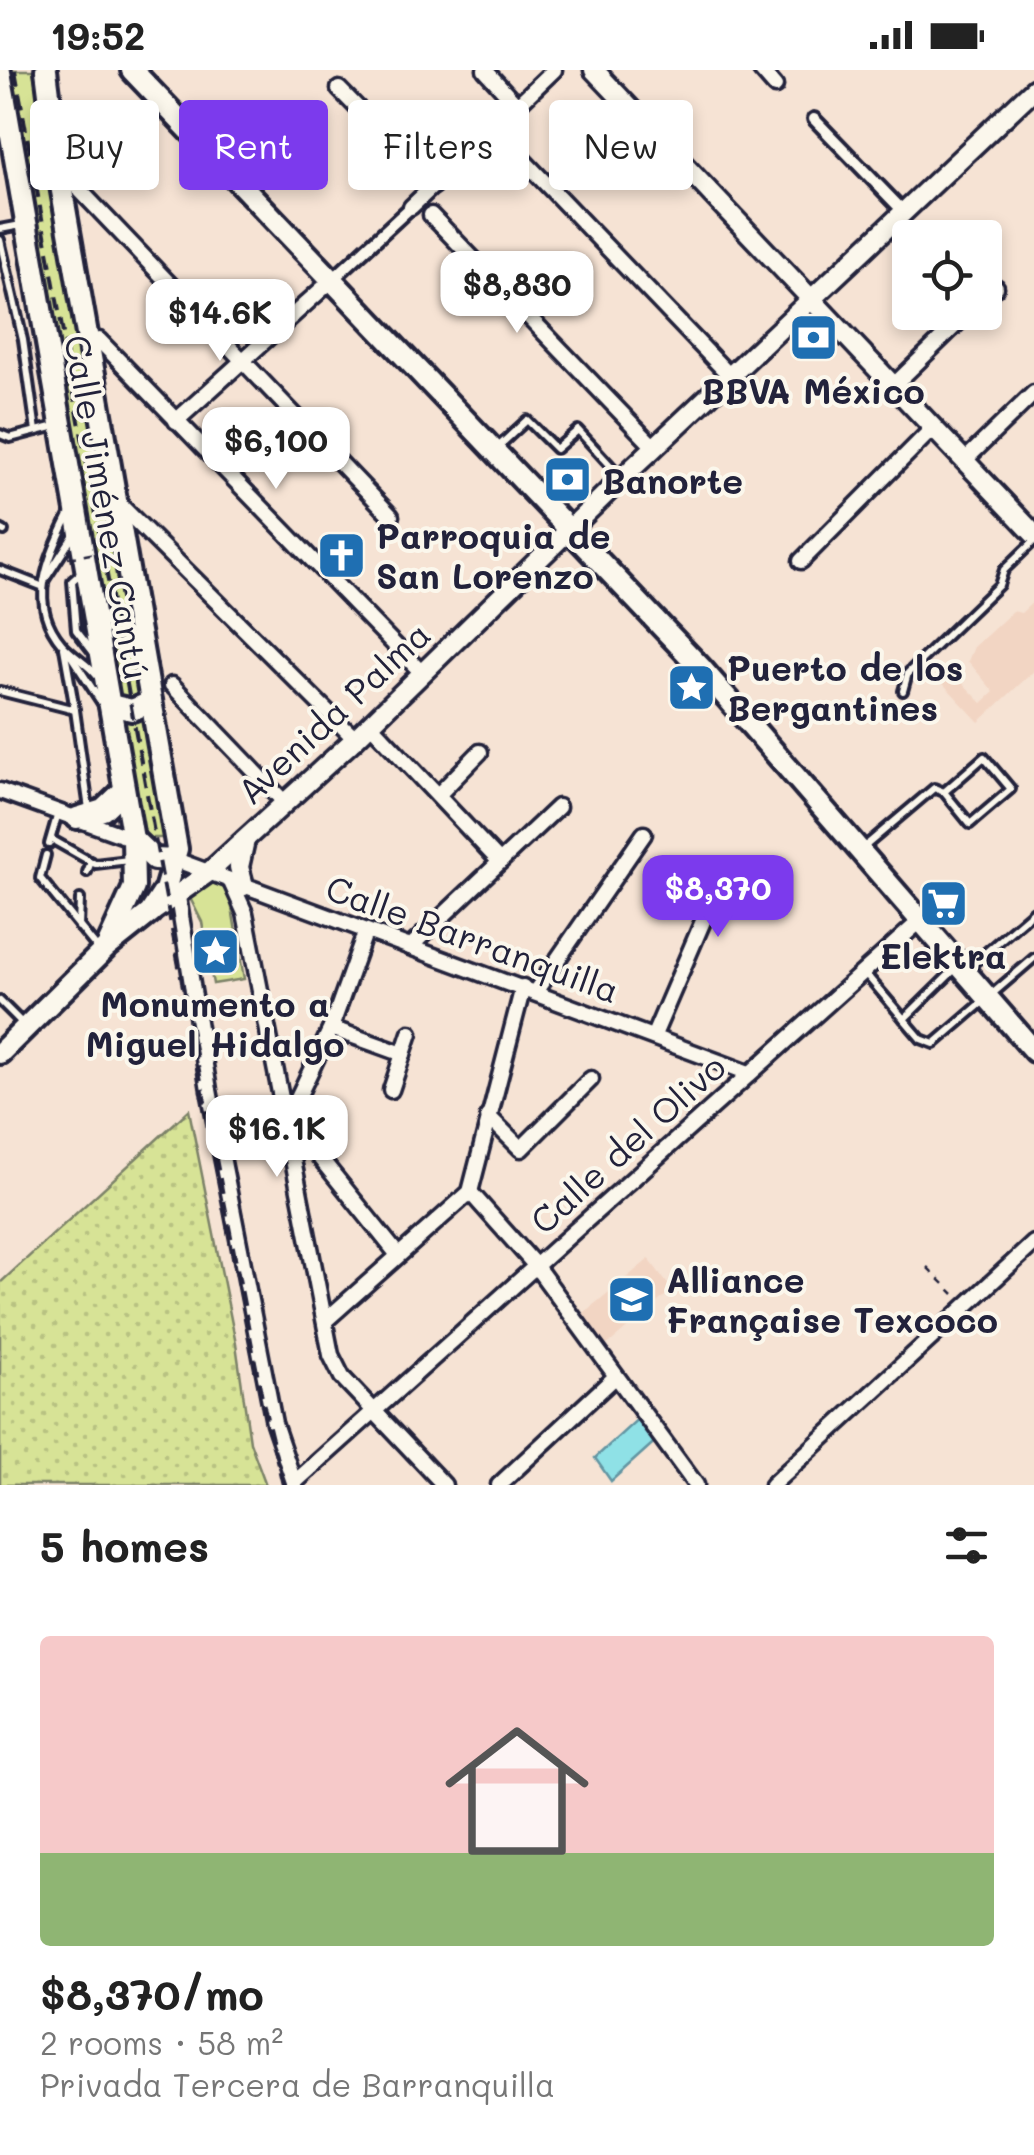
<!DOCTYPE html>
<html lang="en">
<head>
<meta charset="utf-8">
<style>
  :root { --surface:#fff; --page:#f2f2f2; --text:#222; --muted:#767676; --line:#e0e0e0; --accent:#7c3aed }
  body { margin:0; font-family:Mali,sans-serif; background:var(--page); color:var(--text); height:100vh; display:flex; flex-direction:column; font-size:38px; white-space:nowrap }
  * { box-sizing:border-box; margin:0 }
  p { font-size:32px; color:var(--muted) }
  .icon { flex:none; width:55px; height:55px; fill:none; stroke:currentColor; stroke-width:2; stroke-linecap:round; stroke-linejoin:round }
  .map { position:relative; height:1415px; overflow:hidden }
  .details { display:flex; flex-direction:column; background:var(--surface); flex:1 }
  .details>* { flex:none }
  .hud { position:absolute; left:30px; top:30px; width:975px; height:90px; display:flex; gap:20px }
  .fabs { position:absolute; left:892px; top:150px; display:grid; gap:20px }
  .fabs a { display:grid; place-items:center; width:110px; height:110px; border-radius:10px; background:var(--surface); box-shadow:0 5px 15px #0003; font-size:50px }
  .price { position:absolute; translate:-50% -85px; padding:0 22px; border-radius:20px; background:#fff; color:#222; font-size:32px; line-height:65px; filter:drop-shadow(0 2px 5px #0008) }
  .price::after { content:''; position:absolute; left:50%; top:60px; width:30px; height:22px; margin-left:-15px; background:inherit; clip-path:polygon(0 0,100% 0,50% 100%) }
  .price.active { background:var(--accent); color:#fff }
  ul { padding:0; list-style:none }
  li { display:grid; align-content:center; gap:20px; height:530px; padding:0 40px }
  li+li { border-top:2px solid var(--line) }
  li span { display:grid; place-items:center; height:310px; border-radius:10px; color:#555 }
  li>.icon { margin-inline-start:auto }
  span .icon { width:180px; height:180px; fill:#fffc; stroke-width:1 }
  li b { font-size:42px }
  h2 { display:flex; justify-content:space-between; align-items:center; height:120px; padding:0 40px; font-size:42px }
  .pill { padding:0 35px; border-radius:10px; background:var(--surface); box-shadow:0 5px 15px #0003; font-size:35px; line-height:90px }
  .pill.active { background:var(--accent); color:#fff }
  .status { display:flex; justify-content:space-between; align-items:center; height:70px; padding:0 50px; background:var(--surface); direction:ltr }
  .status svg { height:28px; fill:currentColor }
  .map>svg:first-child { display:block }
  .built { fill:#f2d5c3 }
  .grass { fill:url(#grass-dots); stroke:#7c8268; stroke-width:2.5 }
  .green { fill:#d7e396; stroke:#7c8268; stroke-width:2.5 }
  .water { fill:#8fe1e6; stroke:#6395a2; stroke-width:2.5 }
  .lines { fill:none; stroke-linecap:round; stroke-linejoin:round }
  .service-casing { stroke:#22223b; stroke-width:14 }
  .pedestrian-casing { stroke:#22223b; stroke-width:18 }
  .minor-casing { stroke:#22223b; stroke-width:21 }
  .secondary-casing { stroke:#22223b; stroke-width:25 }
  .primary-casing { stroke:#22223b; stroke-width:28 }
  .path { stroke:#22223b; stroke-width:2.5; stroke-dasharray:8 8; stroke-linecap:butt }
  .service { stroke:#fbf7ec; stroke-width:6 }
  .pedestrian { stroke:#fbf7ec; stroke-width:10 }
  .minor { stroke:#fbf7ec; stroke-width:14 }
  .secondary { stroke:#fbf7ec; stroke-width:18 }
  .primary { stroke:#fbf7ec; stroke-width:20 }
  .rail { stroke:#22223b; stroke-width:4; stroke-dasharray:15 8; stroke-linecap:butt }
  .path-bridge { stroke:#22223b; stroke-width:2.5; stroke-dasharray:8 8; stroke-linecap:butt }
  .labels { text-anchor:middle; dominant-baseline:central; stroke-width:8; stroke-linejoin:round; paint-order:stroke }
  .poi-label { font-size:35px; font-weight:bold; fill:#22223b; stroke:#fbf7ec; text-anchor:start }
  .street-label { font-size:35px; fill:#22223b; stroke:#fbf7ec }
</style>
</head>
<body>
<div class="status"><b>19:52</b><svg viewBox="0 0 49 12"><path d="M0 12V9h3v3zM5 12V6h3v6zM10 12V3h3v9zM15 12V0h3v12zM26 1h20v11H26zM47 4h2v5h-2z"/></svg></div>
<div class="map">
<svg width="1034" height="1415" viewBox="0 0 1034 1415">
  <defs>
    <pattern id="grass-dots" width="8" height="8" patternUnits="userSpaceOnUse" patternTransform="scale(2.5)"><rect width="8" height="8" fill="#d7e396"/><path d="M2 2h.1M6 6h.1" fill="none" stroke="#b8c282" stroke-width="1.8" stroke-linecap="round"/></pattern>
  </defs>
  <rect width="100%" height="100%" fill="#f6e3d4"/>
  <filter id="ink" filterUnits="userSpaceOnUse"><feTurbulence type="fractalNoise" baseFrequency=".01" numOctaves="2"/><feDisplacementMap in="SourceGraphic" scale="20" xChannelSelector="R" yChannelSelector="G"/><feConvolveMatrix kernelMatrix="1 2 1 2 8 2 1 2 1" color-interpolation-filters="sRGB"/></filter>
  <g filter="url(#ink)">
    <g class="built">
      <polygon points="1034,531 1034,601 979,652 936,606 946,596 982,633 994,622 968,591 974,577 1013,541 1021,543"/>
      <polygon points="649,1189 672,1220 605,1277 580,1246"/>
    </g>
    <polygon class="grass" points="189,1040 236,1274 250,1372 266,1415 0,1415 0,1213"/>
    <g class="green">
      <polygon points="4,0 33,0 164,768 140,768"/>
      <polygon points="209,811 229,820 244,909 213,914 202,852 190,828 198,815"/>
    </g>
    <polygon class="water" points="643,1344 660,1367 611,1411 595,1388"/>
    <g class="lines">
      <defs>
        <g id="service">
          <polyline points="0,159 21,155"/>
          <polyline points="0,170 23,270 36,361"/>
          <polyline points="0,364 10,368 56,356"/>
          <polyline points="498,377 527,350 556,379 578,360 621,407"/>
          <path d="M71,441C50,485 25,531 62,574C73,587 87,593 97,606"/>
          <polyline points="0,459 4,461"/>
          <polyline points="0,500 41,516"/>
          <polyline points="80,504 72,511 76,560 93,582"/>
          <polyline points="44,511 75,463"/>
          <polyline points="69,583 103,635"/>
          <polyline points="0,621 75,640 64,578"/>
          <polyline points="903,621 908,603 999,515 1004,500 1034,471"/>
          <polyline points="75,640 89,739"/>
          <polyline points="51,769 95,794 129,790"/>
          <polyline points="49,774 58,743"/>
          <polyline points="863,778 934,718 944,722 970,754 1011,719 984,687 944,722"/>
          <polyline points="46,785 40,808 97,878"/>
          <polyline points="87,802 91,792"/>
          <polyline points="79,857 80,829"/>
          <polyline points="969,897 1034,841"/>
          <polyline points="864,902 921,969 934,974 1034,888"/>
          <polyline points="0,931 25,956"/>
          <polyline points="904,949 956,898"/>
        </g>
        <g id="pedestrian">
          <polyline points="814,49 904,142"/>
          <polyline points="332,210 411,137"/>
        </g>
        <g id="minor">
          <polyline points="485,0 517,35"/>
          <polyline points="761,0 775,16"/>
          <polyline points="339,19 434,116"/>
          <polyline points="506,72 730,306"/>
          <polyline points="76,116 391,446"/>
          <polyline points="411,137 554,0"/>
          <polyline points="431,145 654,377"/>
          <polyline points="985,228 996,217"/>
          <polyline points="99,270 422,603"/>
          <polyline points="893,316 969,242"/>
          <polyline points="176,351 332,210"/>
          <polyline points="964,391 1034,323"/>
          <polyline points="118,433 355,669"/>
          <polyline points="801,491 933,358"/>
          <polyline points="172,615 285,733"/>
          <polyline points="370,654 499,791"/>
          <polyline points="0,721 133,769"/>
          <polyline points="439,724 480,682"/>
          <polyline points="176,790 749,1003"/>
          <polyline points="231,812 245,843 331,1285 342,1307 444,1415"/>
          <polyline points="178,827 209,1020 274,1353 295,1415"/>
          <polyline points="365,863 331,958 288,1048 398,1185"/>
          <polyline points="410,877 558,737"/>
          <polyline points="535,922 644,764"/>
          <polyline points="331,958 403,984"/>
          <polyline points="654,965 706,844 655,800"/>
          <polyline points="391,1020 410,963"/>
          <polyline points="488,1046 521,1079 591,1009"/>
          <polyline points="470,1122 535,1195 696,1415"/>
          <polyline points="325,1251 470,1122 523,917"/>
          <polyline points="294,1413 920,851"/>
          <polyline points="499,1415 615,1307"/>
          <polyline points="772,1415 1034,1173"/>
        </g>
        <g id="secondary">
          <polyline points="594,0 1034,464"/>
          <polyline points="244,816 239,797 245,770"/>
          <polyline points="151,843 208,803 355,669 622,408 1034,19"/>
        </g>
        <g id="primary">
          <polyline points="132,0 702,599 1034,981"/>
          <polyline points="0,2 133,769 134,817 109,872"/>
          <polyline points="110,635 132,640 151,632"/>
          <polyline points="77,748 103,740 124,720"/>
          <polyline points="133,769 154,789 176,790"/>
          <polyline points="0,983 106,878 150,843 165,820 177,779 59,104 46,0"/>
        </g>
      </defs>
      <use href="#service" class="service-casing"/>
      <use href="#pedestrian" class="pedestrian-casing"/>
      <use href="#minor" class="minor-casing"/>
      <use href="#secondary" class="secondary-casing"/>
      <use href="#primary" class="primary-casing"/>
      <polyline class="path" points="927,1197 954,1224"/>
      <use href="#service" class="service"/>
      <use href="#pedestrian" class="pedestrian"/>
      <use href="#minor" class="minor"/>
      <use href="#secondary" class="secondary"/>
      <use href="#primary" class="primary"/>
      <polyline class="rail" points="15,0 167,834 262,1328 283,1415"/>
      <polyline class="path-bridge" points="68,488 96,483"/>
    </g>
  </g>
  <defs>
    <symbol id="bank-square" viewBox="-11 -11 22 22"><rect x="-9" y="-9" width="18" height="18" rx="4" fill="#1f6fb2" stroke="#fbf7ec"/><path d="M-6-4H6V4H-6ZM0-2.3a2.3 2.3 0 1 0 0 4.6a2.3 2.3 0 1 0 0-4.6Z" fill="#fff"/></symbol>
    <symbol id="church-square" viewBox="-11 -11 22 22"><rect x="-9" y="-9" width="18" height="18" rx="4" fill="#1f6fb2" stroke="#fbf7ec"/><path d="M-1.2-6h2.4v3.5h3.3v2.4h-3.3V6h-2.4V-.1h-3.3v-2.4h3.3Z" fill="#fff"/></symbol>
    <symbol id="sight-square" viewBox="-11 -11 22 22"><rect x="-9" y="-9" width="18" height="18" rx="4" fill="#1f6fb2" stroke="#fbf7ec"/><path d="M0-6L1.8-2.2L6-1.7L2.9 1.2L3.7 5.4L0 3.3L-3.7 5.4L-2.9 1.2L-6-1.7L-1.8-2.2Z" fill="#fff"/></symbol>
    <symbol id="supermarket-square" viewBox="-11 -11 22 22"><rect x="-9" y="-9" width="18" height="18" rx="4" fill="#1f6fb2" stroke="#fbf7ec"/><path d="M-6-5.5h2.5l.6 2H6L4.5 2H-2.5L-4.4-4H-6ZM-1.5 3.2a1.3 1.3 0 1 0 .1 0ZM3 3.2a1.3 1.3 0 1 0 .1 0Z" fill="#fff"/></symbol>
    <symbol id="school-square" viewBox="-11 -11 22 22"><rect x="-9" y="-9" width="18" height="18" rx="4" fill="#1f6fb2" stroke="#fbf7ec"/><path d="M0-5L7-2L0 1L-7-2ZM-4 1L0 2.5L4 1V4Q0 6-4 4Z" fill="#fff"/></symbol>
  </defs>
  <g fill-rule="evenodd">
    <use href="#bank-square" x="786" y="240" width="55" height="55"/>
    <use href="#bank-square" x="540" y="382" width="55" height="55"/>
    <use href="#church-square" x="314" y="458" width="55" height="55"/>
    <use href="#sight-square" x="664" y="590" width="55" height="55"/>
    <use href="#supermarket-square" x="916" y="806" width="55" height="55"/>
    <use href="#sight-square" x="188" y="854" width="55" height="55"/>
    <use href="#school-square" x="604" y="1202" width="55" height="55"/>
  </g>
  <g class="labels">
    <g class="poi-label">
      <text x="813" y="320" text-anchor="middle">BBVA México</text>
      <text x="602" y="410">Banorte</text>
      <text x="376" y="465">Parroquia de<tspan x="376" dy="40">San Lorenzo</tspan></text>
      <text x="727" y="597">Puerto de los<tspan x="727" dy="40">Bergantines</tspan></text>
      <text x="943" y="885" text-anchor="middle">Elektra</text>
      <text x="215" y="933" text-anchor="middle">Monumento a<tspan x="215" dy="40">Miguel Hidalgo</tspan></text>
      <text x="666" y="1209">Alliance<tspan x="666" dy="40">Française Texcoco</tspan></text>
    </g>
    <g class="street-label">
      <text transform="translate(108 437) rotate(80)">Calle Jiménez Cantú</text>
      <text transform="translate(333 642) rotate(-43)">Avenida Palma</text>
      <text transform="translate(473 868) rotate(20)">Calle Barranquilla</text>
      <text transform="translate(627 1073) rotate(-42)">Calle del Olivo</text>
    </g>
  </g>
</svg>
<div class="fabs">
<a><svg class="icon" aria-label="locate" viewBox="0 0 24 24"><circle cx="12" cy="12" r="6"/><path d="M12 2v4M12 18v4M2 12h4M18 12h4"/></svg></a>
</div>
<b class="price" style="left:517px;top:266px">$8,830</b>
<b class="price" style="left:220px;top:294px">$14.6K</b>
<b class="price" style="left:276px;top:422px">$6,100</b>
<b class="price active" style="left:718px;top:870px">$8,370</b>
<b class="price" style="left:277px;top:1110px">$16.1K</b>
<div class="hud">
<a class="pill">Buy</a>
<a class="pill active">Rent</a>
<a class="pill">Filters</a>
<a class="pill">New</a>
</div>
</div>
<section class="details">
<h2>5 homes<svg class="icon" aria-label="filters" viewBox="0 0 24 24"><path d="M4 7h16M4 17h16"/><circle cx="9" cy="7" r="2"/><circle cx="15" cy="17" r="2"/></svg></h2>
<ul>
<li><span style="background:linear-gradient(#f6c9c9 70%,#8fb573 0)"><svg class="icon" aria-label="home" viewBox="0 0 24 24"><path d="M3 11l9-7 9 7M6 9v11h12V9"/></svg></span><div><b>$8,370/mo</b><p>2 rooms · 58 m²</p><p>Privada Tercera de Barranquilla</p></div></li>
</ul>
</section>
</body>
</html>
